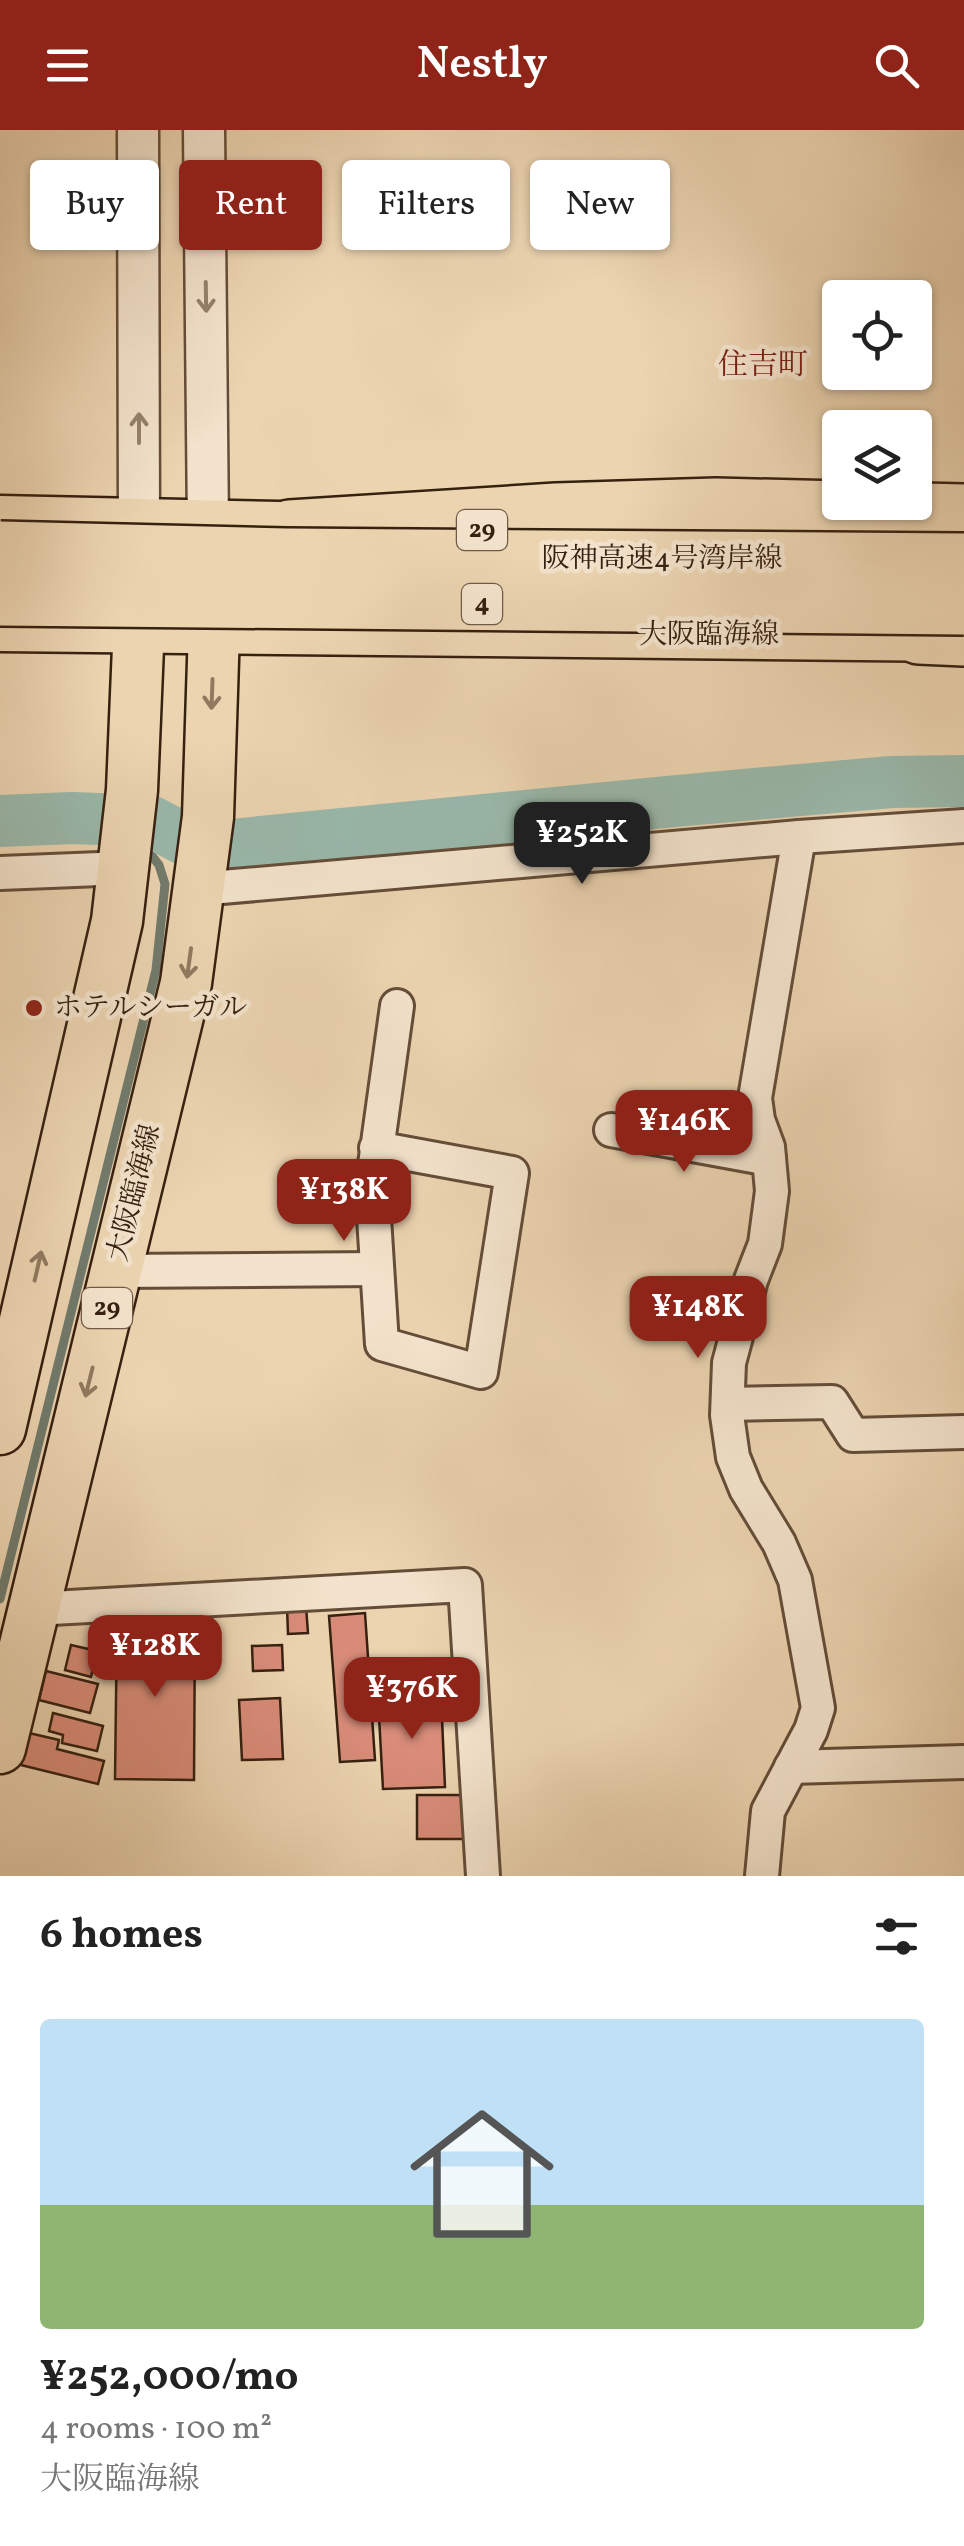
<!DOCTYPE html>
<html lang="en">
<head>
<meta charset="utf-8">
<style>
  :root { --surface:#fff; --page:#f6f6f6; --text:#222; --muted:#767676; --accent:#8f2418 }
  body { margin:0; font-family:Vollkorn,"Noto Serif JP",serif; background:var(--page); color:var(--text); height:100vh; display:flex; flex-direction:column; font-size:38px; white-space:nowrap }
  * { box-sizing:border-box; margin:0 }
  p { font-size:32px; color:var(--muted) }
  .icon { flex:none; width:55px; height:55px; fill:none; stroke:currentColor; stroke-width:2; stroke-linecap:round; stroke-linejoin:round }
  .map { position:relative; height:1746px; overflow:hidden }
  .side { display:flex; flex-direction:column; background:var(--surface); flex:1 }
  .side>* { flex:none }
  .banner { position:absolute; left:30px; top:30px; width:905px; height:90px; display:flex; gap:20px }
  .buttons { position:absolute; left:822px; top:150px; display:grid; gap:20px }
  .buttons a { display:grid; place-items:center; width:110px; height:110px; border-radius:10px; background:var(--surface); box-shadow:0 2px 8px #0004; font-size:50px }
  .price { position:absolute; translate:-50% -85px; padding:0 22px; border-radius:20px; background:var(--accent); color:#fff; font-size:32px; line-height:65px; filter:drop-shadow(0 2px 5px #0008) }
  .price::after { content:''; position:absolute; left:50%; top:60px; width:30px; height:22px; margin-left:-15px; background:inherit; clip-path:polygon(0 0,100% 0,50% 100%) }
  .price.on { background:#222; color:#fff }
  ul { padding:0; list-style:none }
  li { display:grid; align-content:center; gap:20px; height:530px; padding:0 40px }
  li span { display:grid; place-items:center; height:310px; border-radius:10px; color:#555 }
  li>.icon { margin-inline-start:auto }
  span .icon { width:180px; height:180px; fill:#fffc; stroke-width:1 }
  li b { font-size:42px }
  h2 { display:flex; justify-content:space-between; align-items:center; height:120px; padding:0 40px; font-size:42px }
  .pill { padding:0 35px; border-radius:10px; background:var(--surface); box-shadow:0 2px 8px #0004; font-size:35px; line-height:90px }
  .pill.on { background:var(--accent); color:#fff }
  header { display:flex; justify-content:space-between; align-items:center; height:130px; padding:0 40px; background:var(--accent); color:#fff; font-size:45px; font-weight:600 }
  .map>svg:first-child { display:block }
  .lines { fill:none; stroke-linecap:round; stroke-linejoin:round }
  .stream { stroke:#717b6d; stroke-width:9 }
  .river { stroke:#99b8ab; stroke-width:52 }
  .building { fill:#d98c79; stroke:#362010; stroke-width:2.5 }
  .minor-casing { stroke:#644d38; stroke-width:38 }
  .tertiary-casing { stroke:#644d38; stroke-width:45 }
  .primary-casing { stroke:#362010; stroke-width:55 }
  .motorway-casing { stroke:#362010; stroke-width:60 }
  .minor { stroke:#f3e3cc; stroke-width:32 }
  .tertiary { stroke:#f3e3cc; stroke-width:40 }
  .primary { stroke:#ecd4b1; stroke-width:50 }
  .motorway { stroke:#ecd4b1; stroke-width:55 }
  .motorway-bridge-casing { stroke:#362010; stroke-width:60; stroke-linecap:butt }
  .motorway-bridge { stroke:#ecd4b1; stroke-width:55 }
  .oneway { stroke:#94826e }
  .oneway2 { stroke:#917a60 }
  .poi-dot { fill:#8f2418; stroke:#f3e3cc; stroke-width:4 }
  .labels { text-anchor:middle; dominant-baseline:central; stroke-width:9; stroke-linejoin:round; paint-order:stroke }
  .shield { fill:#f3e3cc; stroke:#6f5a48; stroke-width:2.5 }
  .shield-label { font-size:25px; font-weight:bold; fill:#362010 }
  .street-label { font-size:28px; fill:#362010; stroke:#f3e3cc }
  .poi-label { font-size:28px; fill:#362010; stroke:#f3e3cc; text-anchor:start }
  .neighbourhood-label { font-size:30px; fill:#7a1f14; stroke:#f3e3cc }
</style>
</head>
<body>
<header><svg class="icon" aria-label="menu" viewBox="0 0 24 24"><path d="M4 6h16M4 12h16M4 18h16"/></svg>Nestly<svg class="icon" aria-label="search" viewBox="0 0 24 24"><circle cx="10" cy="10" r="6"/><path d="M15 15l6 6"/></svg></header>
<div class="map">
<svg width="964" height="1746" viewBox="0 0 964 1746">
  <rect width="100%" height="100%" fill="#ecd4b1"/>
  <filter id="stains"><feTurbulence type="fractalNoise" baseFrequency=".002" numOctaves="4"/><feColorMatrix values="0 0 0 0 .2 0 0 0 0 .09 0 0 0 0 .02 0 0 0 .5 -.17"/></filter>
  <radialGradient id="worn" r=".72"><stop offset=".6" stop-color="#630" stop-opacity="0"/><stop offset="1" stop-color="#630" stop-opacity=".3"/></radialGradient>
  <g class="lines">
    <g class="stream">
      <polyline points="72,688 114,702"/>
      <polyline points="0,1469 156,840 165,754 159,735 145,717"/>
    </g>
    <polyline class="river" points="0,691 72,688 150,691 186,710 231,715 676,671 891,652 964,651"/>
  </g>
  <g class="building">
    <polygon points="306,1476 308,1503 288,1504 287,1477"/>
    <polygon points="365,1483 375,1630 340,1632 329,1486"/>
    <polygon points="117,1489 195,1490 194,1650 115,1649"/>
    <polygon points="71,1515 97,1521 91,1547 65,1540"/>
    <polygon points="282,1515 283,1540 253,1541 252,1516"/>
    <polygon points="46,1541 98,1554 90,1583 39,1570"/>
    <polygon points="441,1565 445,1657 383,1659 378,1568"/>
    <polygon points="280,1568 283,1629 242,1630 239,1570"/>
    <polygon points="53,1583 103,1596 97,1621 62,1613 63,1605 49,1601"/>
    <polygon points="29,1603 59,1610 57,1619 104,1631 98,1654 21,1635"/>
    <polygon points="417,1665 464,1665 465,1709 417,1709"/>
  </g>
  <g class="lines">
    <defs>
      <g id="minor">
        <polyline points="0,743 125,738"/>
        <polyline points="199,759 799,707 964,696"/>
        <polyline points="611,1000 769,1029"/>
        <polyline points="376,1018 512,1043 481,1242 382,1214 372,1056 397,876"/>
        <polyline points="116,1141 377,1139"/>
        <polyline points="728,1274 832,1272 853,1305 964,1302"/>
        <polyline points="34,1479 465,1455 483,1746"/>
        <polyline points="791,1637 964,1632"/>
        <polyline points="762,1746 768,1681 811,1600 818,1578 795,1450 779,1413 746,1359 733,1327 727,1285 729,1233 751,1150 765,1114 772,1061 768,1017 758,990 755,968 799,707"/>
      </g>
      <g id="tertiary">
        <polyline points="138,0 139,396"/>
        <polyline points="204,0 208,397"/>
      </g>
      <g id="primary">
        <polyline points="0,391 330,398"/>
        <polyline points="0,496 960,506"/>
        <polyline points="0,1299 117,791 132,660 140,469"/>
        <polyline points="0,1618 186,853 208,687 214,499 210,432"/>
      </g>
      <g id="motorway">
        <polyline points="290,398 556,381 716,376 964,382"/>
        <polyline points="919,506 964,508"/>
      </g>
    </defs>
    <use href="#minor" class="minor-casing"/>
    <use href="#tertiary" class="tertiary-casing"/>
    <use href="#primary" class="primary-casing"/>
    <use href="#motorway" class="motorway-casing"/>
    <use href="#minor" class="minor"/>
    <use href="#tertiary" class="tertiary"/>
    <use href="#primary" class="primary"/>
    <use href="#motorway" class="motorway"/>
    <defs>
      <g id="motorway-bridge">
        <polyline points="0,419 287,426 964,431"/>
        <polyline points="0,468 964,477"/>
      </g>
    </defs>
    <use href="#motorway-bridge" class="motorway-bridge-casing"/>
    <use href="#motorway-bridge" class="motorway-bridge"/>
  </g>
  <defs><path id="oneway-shaft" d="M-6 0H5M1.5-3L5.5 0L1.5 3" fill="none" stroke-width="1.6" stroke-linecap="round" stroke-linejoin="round" transform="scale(2.5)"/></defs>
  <g class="oneway">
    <use href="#oneway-shaft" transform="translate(206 167) rotate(89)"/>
    <use href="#oneway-shaft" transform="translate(139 298) rotate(-90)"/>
  </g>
  <g class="oneway2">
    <use href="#oneway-shaft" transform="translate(212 564) rotate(92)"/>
    <use href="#oneway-shaft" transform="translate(189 833) rotate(98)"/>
    <use href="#oneway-shaft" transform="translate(38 1136) rotate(-77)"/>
    <use href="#oneway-shaft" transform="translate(89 1252) rotate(104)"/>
  </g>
  <circle class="poi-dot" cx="34" cy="878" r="10"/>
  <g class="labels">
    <g class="shield">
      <rect x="457" y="380" width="50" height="40" rx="8"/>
      <rect x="462" y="454" width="40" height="40" rx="8"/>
      <rect x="82" y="1158" width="50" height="40" rx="8"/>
    </g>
    <g class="shield-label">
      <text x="482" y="400">29</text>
      <text x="482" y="474">4</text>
      <text x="107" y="1178">29</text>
    </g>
    <g class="street-label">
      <text x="662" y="429">阪神高速4号湾岸線</text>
      <text x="709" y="505">大阪臨海線</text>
      <text transform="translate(135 1063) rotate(-76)">大阪臨海線</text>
    </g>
    <g class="poi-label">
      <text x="54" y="878">ホテルシーガル</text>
    </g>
    <g class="neighbourhood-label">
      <text x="763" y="236">住吉町</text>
    </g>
  </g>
  <rect width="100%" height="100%" filter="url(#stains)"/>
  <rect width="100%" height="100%" fill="url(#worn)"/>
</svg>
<div class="buttons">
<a><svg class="icon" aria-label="locate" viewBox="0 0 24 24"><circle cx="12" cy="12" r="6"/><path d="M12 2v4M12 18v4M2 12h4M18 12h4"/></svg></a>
<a><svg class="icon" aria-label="layers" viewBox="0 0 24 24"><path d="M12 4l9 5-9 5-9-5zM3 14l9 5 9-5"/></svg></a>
</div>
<b class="price on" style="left:582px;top:757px">¥252K</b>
<b class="price" style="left:684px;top:1045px">¥146K</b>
<b class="price" style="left:344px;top:1114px">¥138K</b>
<b class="price" style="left:698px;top:1231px">¥148K</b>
<b class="price" style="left:155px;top:1570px">¥128K</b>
<b class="price" style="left:412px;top:1612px">¥376K</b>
<div class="banner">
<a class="pill">Buy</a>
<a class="pill on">Rent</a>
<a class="pill">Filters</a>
<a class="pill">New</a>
</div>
</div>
<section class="side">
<h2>6 homes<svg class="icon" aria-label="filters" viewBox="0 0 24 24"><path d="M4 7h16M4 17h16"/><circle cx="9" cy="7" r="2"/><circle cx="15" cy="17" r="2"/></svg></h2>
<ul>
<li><span style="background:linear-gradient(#bfe0f5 60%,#8fb573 0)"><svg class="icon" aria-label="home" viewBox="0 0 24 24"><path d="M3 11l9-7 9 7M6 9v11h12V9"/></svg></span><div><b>¥252,000/mo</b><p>4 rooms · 100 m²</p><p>大阪臨海線</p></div></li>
</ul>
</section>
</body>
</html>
